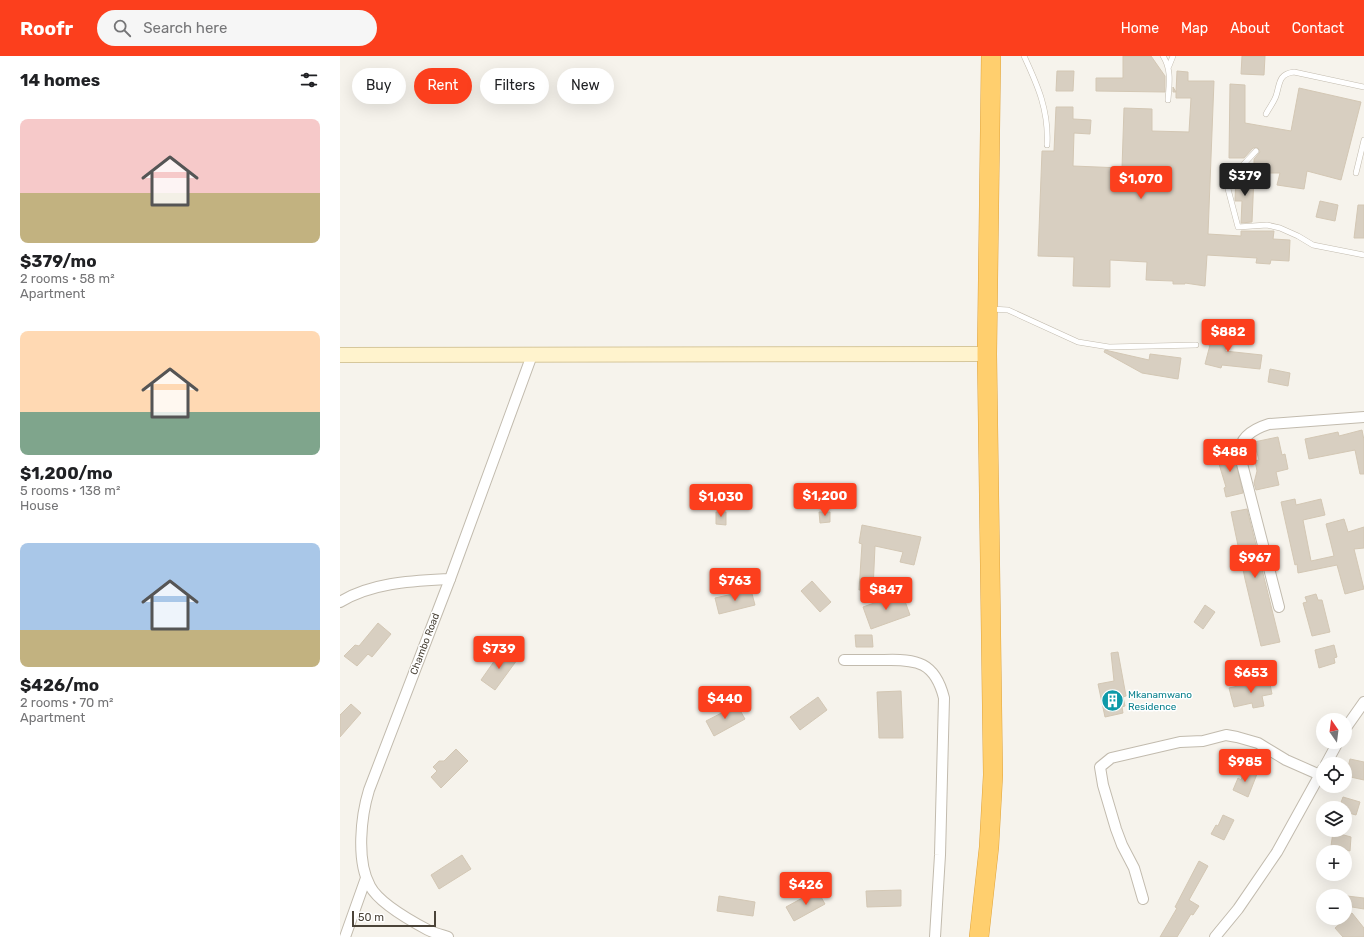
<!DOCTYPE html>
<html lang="en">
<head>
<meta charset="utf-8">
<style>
  :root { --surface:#fff; --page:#f6f6f6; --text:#202124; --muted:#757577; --accent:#fc3f1d }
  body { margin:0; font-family:Rubik,sans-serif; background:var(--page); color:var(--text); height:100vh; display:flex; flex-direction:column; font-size:15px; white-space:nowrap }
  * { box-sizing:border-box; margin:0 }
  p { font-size:13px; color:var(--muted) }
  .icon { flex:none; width:22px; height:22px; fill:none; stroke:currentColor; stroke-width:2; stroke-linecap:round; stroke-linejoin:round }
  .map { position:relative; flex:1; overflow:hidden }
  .side { display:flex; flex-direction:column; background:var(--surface); width:340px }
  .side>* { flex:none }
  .top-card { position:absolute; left:12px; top:12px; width:380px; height:36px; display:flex; gap:8px }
  .needle { width:26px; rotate:346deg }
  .buttons { position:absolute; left:976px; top:657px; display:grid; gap:8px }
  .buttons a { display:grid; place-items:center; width:36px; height:36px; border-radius:50%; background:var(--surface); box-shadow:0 4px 16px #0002; font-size:20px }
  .scale { position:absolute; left:12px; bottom:10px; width:84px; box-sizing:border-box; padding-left:4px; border:2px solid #4b4439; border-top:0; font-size:11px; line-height:14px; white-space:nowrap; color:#4b4439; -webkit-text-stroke:3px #fff; paint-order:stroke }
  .price { position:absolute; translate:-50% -34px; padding:0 9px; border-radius:4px; background:var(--accent); color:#fff; font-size:13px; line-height:26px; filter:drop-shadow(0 1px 2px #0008) }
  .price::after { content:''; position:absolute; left:50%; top:24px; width:12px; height:9px; margin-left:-6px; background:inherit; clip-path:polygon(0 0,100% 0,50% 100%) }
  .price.active { background:#222; color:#fff }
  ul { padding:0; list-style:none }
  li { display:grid; align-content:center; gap:8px; height:212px; padding:0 20px }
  li span { display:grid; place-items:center; height:124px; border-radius:8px; color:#555 }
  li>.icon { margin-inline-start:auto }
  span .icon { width:72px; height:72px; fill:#fffc; stroke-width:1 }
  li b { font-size:17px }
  h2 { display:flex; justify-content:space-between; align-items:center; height:48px; padding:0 20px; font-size:17px }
  .tag { padding:0 14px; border-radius:18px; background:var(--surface); box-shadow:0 4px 16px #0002; font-size:14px; line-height:36px }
  .tag.active { background:var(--accent); color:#fff }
  header { display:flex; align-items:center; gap:24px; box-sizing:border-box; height:56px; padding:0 20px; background:var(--accent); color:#fff }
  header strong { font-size:19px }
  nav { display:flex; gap:22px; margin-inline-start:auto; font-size:14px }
  .search { width:280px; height:36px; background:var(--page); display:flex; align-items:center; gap:10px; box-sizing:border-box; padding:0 14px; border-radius:22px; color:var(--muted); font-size:15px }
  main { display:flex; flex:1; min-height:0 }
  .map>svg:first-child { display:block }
  .building { fill:#d8cfc1; stroke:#d3c7b4 }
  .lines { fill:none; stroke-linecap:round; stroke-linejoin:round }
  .lane-casing { stroke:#c2bbae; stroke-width:6 }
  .street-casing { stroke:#c2bbae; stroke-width:12 }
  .secondary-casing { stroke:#d6c79b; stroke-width:16 }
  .highway-casing { stroke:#e0a43c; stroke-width:20 }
  .lane { stroke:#fff; stroke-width:5 }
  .street { stroke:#fff; stroke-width:10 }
  .secondary { stroke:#fff3cd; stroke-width:14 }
  .highway { stroke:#ffcf6e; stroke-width:19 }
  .labels { text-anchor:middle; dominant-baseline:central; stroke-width:3; stroke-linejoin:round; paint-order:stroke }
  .street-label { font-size:10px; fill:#4b4439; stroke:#fff }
  .culture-label { font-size:10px; fill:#0d838f; stroke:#fff; text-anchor:start }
</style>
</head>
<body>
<header>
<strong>Roofr</strong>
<div class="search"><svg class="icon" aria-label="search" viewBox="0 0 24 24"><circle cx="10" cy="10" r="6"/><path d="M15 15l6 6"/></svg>Search here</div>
<nav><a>Home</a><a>Map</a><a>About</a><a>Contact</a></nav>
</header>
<main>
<section class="side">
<h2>14 homes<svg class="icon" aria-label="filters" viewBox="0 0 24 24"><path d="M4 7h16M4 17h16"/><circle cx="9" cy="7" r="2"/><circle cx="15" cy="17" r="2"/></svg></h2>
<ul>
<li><span style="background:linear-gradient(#f6c9c9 60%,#c2b280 0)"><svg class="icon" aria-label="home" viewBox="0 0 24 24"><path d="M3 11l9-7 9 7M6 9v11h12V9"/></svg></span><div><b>$379/mo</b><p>2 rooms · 58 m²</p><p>Apartment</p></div></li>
<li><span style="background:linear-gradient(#ffd9b3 65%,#7fa58c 0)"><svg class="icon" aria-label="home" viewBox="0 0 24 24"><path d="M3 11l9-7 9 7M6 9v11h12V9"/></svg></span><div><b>$1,200/mo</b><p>5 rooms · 138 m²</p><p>House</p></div></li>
<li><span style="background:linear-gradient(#a9c7e8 70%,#c2b280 0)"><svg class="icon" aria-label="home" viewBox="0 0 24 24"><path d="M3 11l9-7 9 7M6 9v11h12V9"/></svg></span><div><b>$426/mo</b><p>2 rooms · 70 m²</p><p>Apartment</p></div></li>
</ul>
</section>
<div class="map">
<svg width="1024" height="881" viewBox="0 0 1024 881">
  <rect width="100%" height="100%" fill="#f6f3ec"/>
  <g class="building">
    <polygon points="783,0 811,0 825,20 825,36 756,35 756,22 783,22"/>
    <polygon points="902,0 925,0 924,19 901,18"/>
    <polygon points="717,15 734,15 733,35 716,35"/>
    <polygon points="837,15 848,16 848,25 874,25 868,178 901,180 901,175 934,175 933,183 950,184 949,205 931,204 930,208 916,207 917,202 867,199 865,230 845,227 845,228 833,228 833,225 806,224 807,206 770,204 770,231 733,230 734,201 698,200 702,95 714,95 716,51 733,51 733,63 751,64 750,78 734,77 733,110 782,112 784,52 812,53 812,75 849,76 851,42 836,42 836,36 833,36 833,31 836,36"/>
    <polygon points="890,28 905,29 905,67 951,75 959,32 1021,46 1001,124 967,115 964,133 937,129 940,117 914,117 914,103 920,96 918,92 913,92 904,102 889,102"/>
    <polygon points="899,120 914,120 912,166 901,167 902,145 895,145 895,143 896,123"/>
    <polygon points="980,145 998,149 995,165 976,161"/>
    <polygon points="1018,149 1024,149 1024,182 1014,182"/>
    <polygon points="868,272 889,277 885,295 922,299 920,313 882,309 881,312 865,308 870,289 865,288"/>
    <polygon points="765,294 809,304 810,298 841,302 838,323 802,317 764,296"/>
    <polygon points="930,313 950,317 948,330 928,326"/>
    <polygon points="1022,374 1024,384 1024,418 1020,418 1015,394 969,403 965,383 998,376 999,380"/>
    <polygon points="938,381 942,399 945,398 948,413 936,416 939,429 916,434 914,427 917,415 915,405 919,404 914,386"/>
    <polygon points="893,393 903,437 886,441 884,432 886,431 876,398"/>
    <polygon points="955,443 956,449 981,443 985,459 963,464 971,505 994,500 986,468 1004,463 1008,476 1024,471 1024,492 1014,493 1024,533 1005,538 997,509 958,517 957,508 955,509 941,446"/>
    <polygon points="907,453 940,586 921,590 905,523 891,456"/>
    <polygon points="376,456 386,456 386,469 376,468"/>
    <polygon points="479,456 490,456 490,466 480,467"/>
    <polygon points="522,469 581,481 574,509 560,506 563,496 535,490 533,534 519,534 522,488 519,487"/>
    <polygon points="472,525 491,546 480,556 461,535"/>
    <polygon points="411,534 415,549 379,558 375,542"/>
    <polygon points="562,537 570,559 531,573 523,551"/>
    <polygon points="976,538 978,544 982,544 990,576 972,580 963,547 967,546 965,541"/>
    <polygon points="865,549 875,556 863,573 854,566"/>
    <polygon points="38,567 51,578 32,601 28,598 17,610 4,600 15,589 19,590"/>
    <polygon points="515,579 532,579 533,591 516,591"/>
    <polygon points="994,589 997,601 994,602 995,607 979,612 975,594"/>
    <polygon points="162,594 177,604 155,634 141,624"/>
    <polygon points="778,596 786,640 783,641 785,650 782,651 783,657 765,661 758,628 774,625 771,597"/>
    <polygon points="929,623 932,638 922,640 924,650 913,652 912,647 894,651 889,632"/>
    <polygon points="561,635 563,682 539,682 537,636"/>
    <polygon points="478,641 487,654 460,674 450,661"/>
    <polygon points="11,648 21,657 0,681 0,659"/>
    <polygon points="397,649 405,663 374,680 366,665"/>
    <polygon points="116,693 128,705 101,732 91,721 97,715 93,711 99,705 104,705"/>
    <polygon points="1010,703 1024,706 1024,724 1006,720"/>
    <polygon points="905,713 917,718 908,741 893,734 898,722 901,724"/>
    <polygon points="1003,741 1020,746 1016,759 1005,756 1005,752 999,752"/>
    <polygon points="883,759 894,764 884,784 871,778 876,769 878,770"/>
    <polygon points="993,776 1011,781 1010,795 991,790"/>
    <polygon points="122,799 131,813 99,833 91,819"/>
    <polygon points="859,805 868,810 849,844 859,850 853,859 851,858 837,881 820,881 837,852 835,851"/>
    <polygon points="477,834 485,848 454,865 446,851"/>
    <polygon points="561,834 561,850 527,851 526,835"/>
    <polygon points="379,840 415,846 413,860 377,855"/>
    <polygon points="1007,840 1024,842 1024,853 1006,850"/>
    <polygon points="1012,857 1024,872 1024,881 1003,881 995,872"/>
  </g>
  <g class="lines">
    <defs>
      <g id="lane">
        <path d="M684,0C698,30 709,55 707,89"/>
        <path d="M823,0C832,14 829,29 828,44"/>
        <polyline points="829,10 833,0"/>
        <path d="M926,58C929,52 934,46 936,40C940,28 938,18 954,16L1024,31"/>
        <polyline points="916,95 887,126 888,133 898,171 927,169 940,172 958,180 973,189 1024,199"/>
        <polyline points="1016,117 1024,84"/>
        <polyline points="651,253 668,254 738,286 769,291 856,289"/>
      </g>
      <g id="street">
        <path d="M0,546C33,526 73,525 110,523"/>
        <path d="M939,551L900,400C898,382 913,373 929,368L1024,361"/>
        <path d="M504,604C517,604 531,604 544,604C577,603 595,606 604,642L600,799L595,881"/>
        <polyline points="1005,673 1024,646"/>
        <polyline points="986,708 998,686"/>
        <polyline points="803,843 794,812 782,789 776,773 763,729 760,711 771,702 840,686 863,685 886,679 897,681 918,687 946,704 980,719"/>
        <polyline points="5,881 26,822"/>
        <path d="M108,881C102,879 94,877 88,874C71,865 39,847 30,830C16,805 21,760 29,734L110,523L192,299"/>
        <polyline points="875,881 898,853 937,796 983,713"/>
      </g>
      <polyline id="secondary" points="0,299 647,298"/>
      <polyline id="highway" points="639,881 649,791 653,719 647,298 651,0"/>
    </defs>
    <use href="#lane" class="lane-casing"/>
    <use href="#street" class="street-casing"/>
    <use href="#secondary" class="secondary-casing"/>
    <use href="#highway" class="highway-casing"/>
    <use href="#lane" class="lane"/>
    <use href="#street" class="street"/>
    <use href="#secondary" class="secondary"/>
    <use href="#highway" class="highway"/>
  </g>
  <defs>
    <symbol id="building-disc" viewBox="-11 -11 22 22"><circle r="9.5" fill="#0f9aa8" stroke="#fff"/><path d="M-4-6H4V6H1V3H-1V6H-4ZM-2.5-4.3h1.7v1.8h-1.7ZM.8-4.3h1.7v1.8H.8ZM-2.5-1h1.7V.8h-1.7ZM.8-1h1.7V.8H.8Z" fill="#fff"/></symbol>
  </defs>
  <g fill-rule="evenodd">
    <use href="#building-disc" x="760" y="632" width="25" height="25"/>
  </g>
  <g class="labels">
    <g class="street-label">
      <text transform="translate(85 588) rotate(-69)">Chambo Road</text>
    </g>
    <g class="culture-label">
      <text x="788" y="639">Mkanamwano<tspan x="788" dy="12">Residence</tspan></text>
    </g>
  </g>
</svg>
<div class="buttons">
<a><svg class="needle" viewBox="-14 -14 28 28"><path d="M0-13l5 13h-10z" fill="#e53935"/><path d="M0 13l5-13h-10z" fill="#757577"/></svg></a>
<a><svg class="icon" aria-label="locate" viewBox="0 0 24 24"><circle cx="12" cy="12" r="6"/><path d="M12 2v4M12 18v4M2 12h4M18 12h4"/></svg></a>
<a><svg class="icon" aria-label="layers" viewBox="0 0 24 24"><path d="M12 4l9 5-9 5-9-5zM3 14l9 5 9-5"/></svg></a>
<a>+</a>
<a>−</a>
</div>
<div class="scale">50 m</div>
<b class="price active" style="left:905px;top:141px">$379</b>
<b class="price" style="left:801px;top:144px">$1,070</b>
<b class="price" style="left:888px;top:297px">$882</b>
<b class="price" style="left:890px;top:417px">$488</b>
<b class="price" style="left:485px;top:461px">$1,200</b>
<b class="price" style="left:381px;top:462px">$1,030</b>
<b class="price" style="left:915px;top:523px">$967</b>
<b class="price" style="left:395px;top:546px">$763</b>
<b class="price" style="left:546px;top:555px">$847</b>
<b class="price" style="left:159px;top:614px">$739</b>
<b class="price" style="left:911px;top:638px">$653</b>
<b class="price" style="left:385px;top:664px">$440</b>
<b class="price" style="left:905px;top:727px">$985</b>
<b class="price" style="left:466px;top:850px">$426</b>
<div class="top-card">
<a class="tag">Buy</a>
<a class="tag active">Rent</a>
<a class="tag">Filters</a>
<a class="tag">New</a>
</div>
</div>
</main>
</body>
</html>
